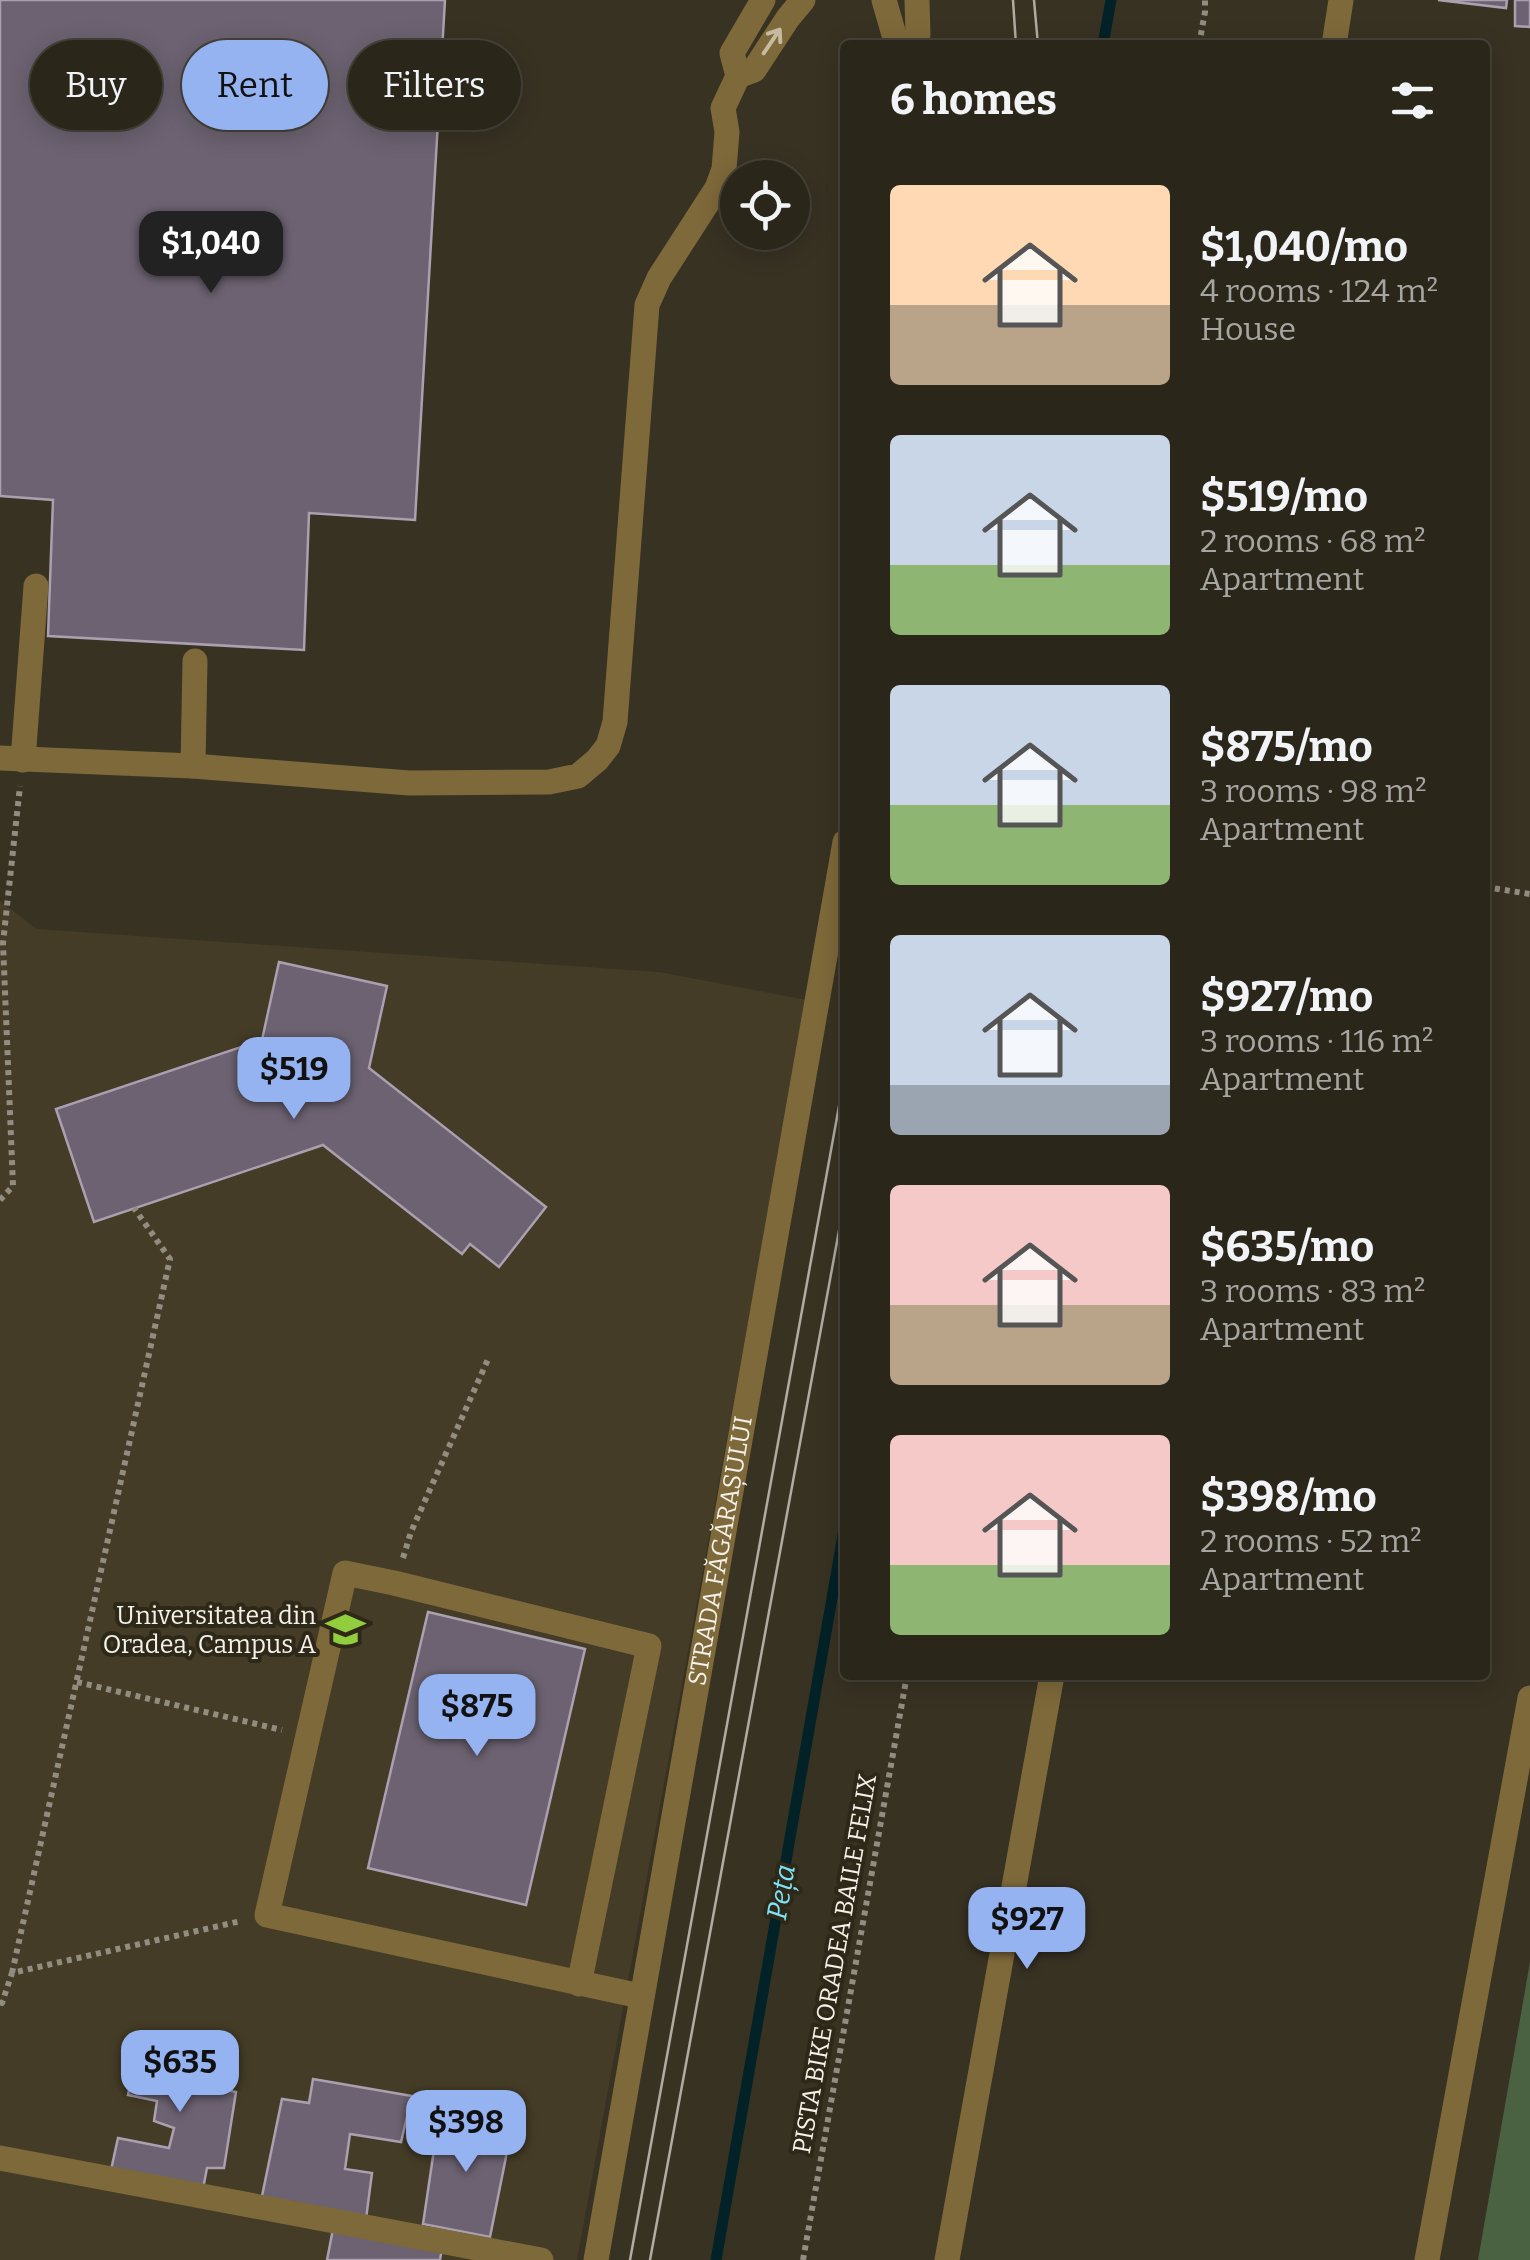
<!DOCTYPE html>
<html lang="en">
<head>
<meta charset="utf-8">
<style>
  :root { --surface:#2a261a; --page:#363227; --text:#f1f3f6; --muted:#a5a5a2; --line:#464339; --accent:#95b2f1 }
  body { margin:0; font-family:Bitter,serif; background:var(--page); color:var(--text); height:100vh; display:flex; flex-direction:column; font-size:38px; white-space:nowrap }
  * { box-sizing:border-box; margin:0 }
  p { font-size:32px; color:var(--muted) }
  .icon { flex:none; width:55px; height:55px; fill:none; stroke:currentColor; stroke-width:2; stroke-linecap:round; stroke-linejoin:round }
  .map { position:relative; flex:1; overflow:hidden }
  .side { position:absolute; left:840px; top:40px; width:650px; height:1640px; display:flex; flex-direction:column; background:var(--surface); border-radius:10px; box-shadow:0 5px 25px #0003,0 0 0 2px var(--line) }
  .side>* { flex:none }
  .guide { position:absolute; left:30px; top:40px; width:660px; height:90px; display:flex; gap:20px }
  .buttons { position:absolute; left:720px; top:160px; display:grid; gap:20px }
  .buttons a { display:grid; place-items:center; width:90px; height:90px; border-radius:50%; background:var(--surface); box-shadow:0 5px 25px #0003,0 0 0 2px var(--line); font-size:50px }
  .price { position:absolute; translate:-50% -85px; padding:0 22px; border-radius:20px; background:var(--accent); color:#111; font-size:32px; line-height:65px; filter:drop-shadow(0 2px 5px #0008) }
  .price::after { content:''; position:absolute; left:50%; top:60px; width:30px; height:22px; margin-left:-15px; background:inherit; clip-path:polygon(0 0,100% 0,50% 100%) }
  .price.active { background:#222; color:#fff }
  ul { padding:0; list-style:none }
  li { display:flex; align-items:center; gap:30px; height:250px; padding:0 50px }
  li span { display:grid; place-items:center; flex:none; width:280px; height:200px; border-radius:10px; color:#555 }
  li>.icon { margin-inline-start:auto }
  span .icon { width:120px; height:120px; fill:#fffc; stroke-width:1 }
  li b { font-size:42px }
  h2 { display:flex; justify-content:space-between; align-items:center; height:120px; padding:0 50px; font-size:42px }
  .pill { padding:0 35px; border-radius:45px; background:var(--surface); box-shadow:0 5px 25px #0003,0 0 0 2px var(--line); font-size:35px; line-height:90px }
  .pill.active { background:var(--accent); color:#111 }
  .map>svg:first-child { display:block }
  .built { fill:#443c26 }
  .green { fill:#4a6242 }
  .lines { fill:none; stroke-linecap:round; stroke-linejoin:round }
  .stream { stroke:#022227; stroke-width:11 }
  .building { fill:#6c6271; stroke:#aba0b0; stroke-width:2.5 }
  .path { stroke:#928d81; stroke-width:6; stroke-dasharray:5 5; stroke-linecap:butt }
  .minor { stroke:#7e693a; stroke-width:25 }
  .tram { stroke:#b1aca1; stroke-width:2.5 }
  .oneway { stroke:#c5bba2 }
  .labels { text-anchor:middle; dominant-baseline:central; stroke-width:8; stroke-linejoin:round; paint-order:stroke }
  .street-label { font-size:25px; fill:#f5f1e8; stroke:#2e2819 }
  .poi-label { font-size:25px; fill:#f5f1e8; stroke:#2e2819; text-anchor:end }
  .water-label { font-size:28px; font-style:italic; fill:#7de4f7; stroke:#2e2819 }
</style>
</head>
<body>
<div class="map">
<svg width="1530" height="2260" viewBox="0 0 1530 2260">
  <rect width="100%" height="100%" fill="#383223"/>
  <polygon class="built" points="0,901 37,929 659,972 807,1000 577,2260 0,2260"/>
  <polygon class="green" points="1530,1962 1530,2260 1478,2260"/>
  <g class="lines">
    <g class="stream">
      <polyline points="1103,45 1111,0"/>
      <polyline points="716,2260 845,1524"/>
    </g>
  </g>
  <g class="building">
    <polygon points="0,0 445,0 415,520 309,513 304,650 48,636 53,500 0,496"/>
    <polygon points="1438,0 1507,0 1506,8"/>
    <polygon points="1515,0 1530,0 1530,27 1515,26"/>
    <polygon points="279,962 387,986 369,1068 546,1207 499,1267 470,1244 462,1254 323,1145 94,1222 56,1109 262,1040"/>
    <polygon points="428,1612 585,1649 526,1905 368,1868"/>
    <polygon points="139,2039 228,2059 221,2089 236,2092 224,2168 207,2168 203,2189 111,2170 118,2138 169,2148 174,2128 154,2121 157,2101 128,2095"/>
    <polygon points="313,2079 412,2096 401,2142 350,2134 345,2169 372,2173 366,2219 261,2201 282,2099 309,2103"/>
    <polygon points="439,2116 512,2127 490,2237 423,2224"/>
    <polygon points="333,2229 442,2248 440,2260 327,2260"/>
  </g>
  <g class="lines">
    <g class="path">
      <polyline points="1199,45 1205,12 1205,0"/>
      <polyline points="1485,887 1530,894"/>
      <polyline points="0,1200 13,1186 3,943 20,786"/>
      <polyline points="403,1558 411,1532 489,1357"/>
      <polyline points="77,1682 282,1730"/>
      <polyline points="12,1973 170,1259 134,1208"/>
      <polyline points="0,2002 2,2003 12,1973 241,1921"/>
      <polyline points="803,2260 907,1675"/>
    </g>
    <g class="minor">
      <polyline points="884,0 897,45"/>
      <polyline points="912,45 918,35 917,0"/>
      <polyline points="1334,45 1341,0"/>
      <polyline points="738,76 754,70 788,18 803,0"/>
      <polyline points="0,758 193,766 195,661"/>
      <polyline points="23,760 36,586"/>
      <polyline points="193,766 409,783 549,782 578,776 597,760 608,746 615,722 647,305 659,278 717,188 724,169 727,132 723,108 738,76 732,53 763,0"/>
      <polyline points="579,1984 649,1646 394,1583 345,1573 267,1915 640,1996"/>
      <polyline points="0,2158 541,2260"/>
      <path id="s1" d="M596,2260L845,842"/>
      <polyline points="947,2260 1052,1675"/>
      <polyline points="1427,2260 1530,1698"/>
    </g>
    <g class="tram">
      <polyline points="1013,0 1016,45"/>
      <polyline points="1034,0 1038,45"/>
      <polyline points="630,2260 845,1073"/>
      <polyline points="650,2260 845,1198"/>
    </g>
  </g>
  <defs><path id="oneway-shaft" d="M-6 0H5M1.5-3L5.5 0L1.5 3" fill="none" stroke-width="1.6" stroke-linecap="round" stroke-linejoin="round" transform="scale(2.5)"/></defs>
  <use class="oneway" href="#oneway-shaft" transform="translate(772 41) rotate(-56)"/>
  <defs>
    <symbol id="university-bare" viewBox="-9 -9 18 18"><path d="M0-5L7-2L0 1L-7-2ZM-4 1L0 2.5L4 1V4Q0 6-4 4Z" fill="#92cd3e" stroke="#2e2819" stroke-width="2.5" paint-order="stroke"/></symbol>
  </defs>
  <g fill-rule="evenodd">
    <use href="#university-bare" x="318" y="1602" width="55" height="55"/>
  </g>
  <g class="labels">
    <g class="street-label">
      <text stroke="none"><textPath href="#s1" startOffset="720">STRADA FĂGĂRAȘULUI</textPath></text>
      <text transform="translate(835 1964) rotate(-80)">PISTA BIKE ORADEA BAILE FELIX</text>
    </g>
    <g class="poi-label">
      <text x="316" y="1616">Universitatea din<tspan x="316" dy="29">Oradea, Campus A</tspan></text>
    </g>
    <g class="water-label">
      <text transform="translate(781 1892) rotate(-80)">Peța</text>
    </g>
  </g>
</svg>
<div class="buttons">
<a><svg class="icon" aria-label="locate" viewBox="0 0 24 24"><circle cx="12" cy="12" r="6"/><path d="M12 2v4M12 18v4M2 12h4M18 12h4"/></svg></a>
</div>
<b class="price active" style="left:211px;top:296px">$1,040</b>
<b class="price" style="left:294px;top:1122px">$519</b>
<b class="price" style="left:477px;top:1759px">$875</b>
<b class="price" style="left:1027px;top:1972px">$927</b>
<b class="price" style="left:180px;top:2115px">$635</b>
<b class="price" style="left:466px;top:2175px">$398</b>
<div class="guide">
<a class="pill">Buy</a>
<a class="pill active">Rent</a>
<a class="pill">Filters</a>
</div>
<section class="side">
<h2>6 homes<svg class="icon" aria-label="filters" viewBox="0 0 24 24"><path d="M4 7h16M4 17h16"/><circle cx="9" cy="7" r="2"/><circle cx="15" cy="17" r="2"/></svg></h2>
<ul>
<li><span style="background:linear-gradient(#ffd9b3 60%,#b9a48a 0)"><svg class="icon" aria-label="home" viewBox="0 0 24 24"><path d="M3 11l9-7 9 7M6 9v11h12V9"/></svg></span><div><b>$1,040/mo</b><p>4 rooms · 124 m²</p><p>House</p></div></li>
<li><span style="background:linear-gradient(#c9d6e8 65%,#8fb573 0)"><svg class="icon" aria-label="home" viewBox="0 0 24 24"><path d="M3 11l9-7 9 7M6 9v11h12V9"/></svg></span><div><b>$519/mo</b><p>2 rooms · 68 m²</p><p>Apartment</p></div></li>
<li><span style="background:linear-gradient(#c9d6e8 60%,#8fb573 0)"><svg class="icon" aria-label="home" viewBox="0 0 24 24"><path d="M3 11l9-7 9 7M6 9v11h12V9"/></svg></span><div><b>$875/mo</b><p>3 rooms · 98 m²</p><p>Apartment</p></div></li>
<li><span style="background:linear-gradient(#c9d6e8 75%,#9aa5b1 0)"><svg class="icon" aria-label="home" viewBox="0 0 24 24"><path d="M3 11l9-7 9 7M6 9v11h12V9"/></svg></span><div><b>$927/mo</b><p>3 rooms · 116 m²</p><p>Apartment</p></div></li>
<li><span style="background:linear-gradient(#f6c9c9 60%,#b9a48a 0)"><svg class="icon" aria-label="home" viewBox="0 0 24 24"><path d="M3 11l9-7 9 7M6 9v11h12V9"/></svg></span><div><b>$635/mo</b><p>3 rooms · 83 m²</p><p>Apartment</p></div></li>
<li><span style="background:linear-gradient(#f6c9c9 65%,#8fb573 0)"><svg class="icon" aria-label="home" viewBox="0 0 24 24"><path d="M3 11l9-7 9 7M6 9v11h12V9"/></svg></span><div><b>$398/mo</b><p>2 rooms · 52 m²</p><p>Apartment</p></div></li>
</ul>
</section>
</div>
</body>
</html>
